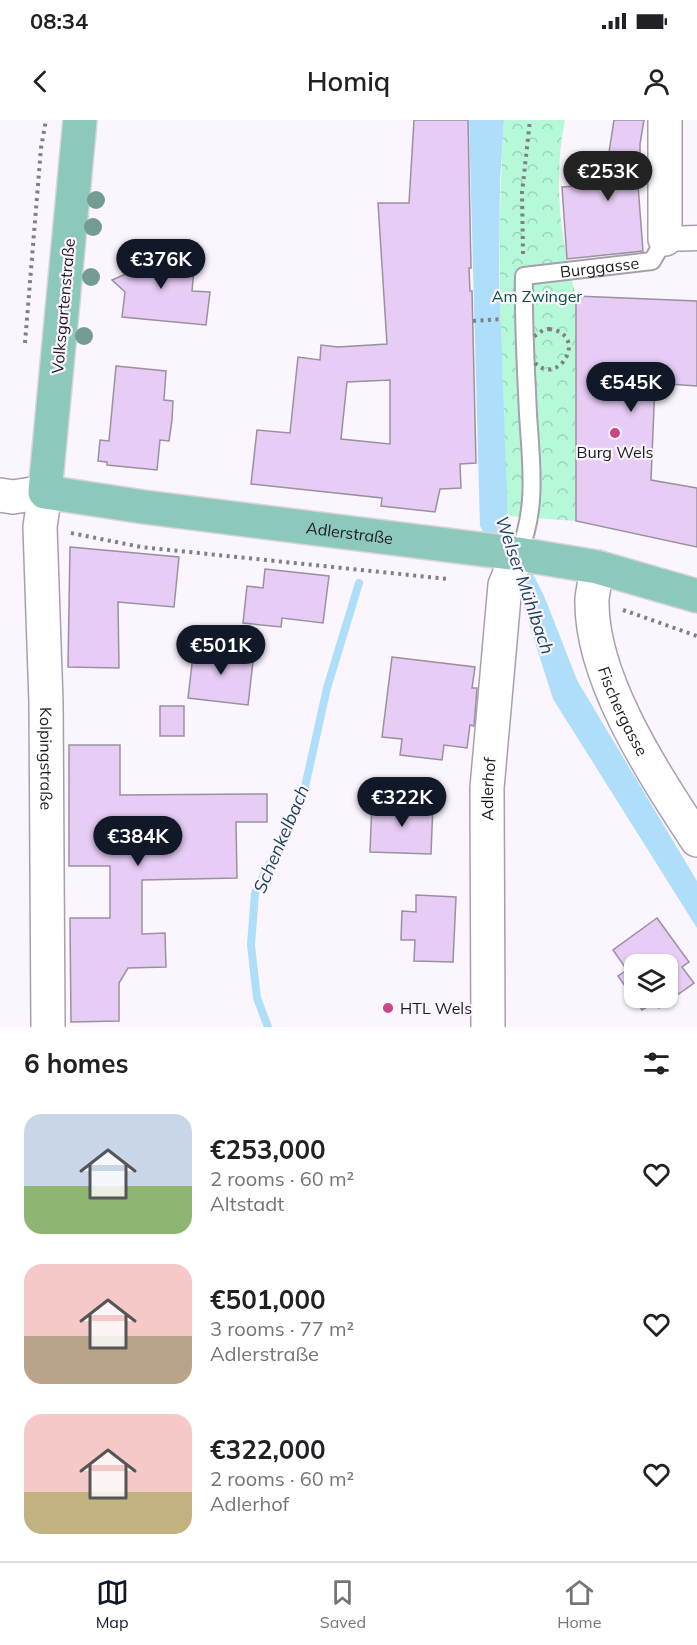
<!DOCTYPE html>
<html lang="en">
<head>
<meta charset="utf-8">
<style>
  :root { --surface:#fff; --page:#f6f6f6; --text:#202124; --muted:#757577; --line:#e0e0e0; --accent:#111827 }
  body { margin:0; font-family:Mulish,sans-serif; background:var(--page); color:var(--text); height:100vh; display:flex; flex-direction:column; font-size:22px; white-space:nowrap }
  * { box-sizing:border-box; margin:0 }
  p { font-size:20px; color:var(--muted) }
  .icon { flex:none; width:33px; height:33px; fill:none; stroke:currentColor; stroke-width:2; stroke-linecap:round; stroke-linejoin:round }
  .map { position:relative; height:907px; overflow:hidden }
  .side { display:flex; flex-direction:column; background:var(--surface); flex:1 }
  .side>* { flex:none }
  .tools { position:absolute; left:624px; top:834px; display:grid; gap:12px }
  .tools a { display:grid; place-items:center; width:54px; height:54px; border-radius:12px; background:var(--surface); box-shadow:0 2px 4px #0004; font-size:30px }
  .price { position:absolute; translate:-50% -51px; padding:0 14px; border-radius:21px; background:var(--accent); color:#fff; font-size:20px; line-height:39px; filter:drop-shadow(0 2px 3px #0008) }
  .price::after { content:''; position:absolute; left:50%; top:36px; width:18px; height:14px; margin-left:-9px; background:inherit; clip-path:polygon(0 0,100% 0,50% 100%) }
  .price.current { background:#222; color:#fff }
  ul { padding:0; list-style:none }
  li { display:flex; align-items:center; gap:18px; height:150px; padding:0 24px }
  li span { display:grid; place-items:center; flex:none; width:168px; height:120px; border-radius:18px; color:#555 }
  li>.icon { margin-inline-start:auto }
  span .icon { width:72px; height:72px; fill:#fffc; stroke-width:1 }
  li b { font-size:26px }
  h2 { display:flex; justify-content:space-between; align-items:center; height:72px; padding:0 24px; font-size:26px }
  .status { display:flex; justify-content:space-between; align-items:center; height:42px; padding:0 30px; background:var(--surface); direction:ltr }
  .status svg { height:16px; fill:currentColor }
  header { display:flex; justify-content:space-between; align-items:center; height:78px; padding:0 24px; background:var(--surface); font-size:27px; font-weight:600 }
  .menu { display:flex; justify-content:space-around; align-items:center; height:84px; border-top:2px solid var(--line); background:var(--surface); font-size:16px; color:var(--muted) }
  .menu a { display:grid; justify-items:center; gap:3px }
  .menu .current { color:var(--accent) }
  .map>svg:first-child { display:block }
  .park { fill:url(#park-crowns) }
  .water { fill:#afdefb }
  .lines { fill:none; stroke-linecap:round; stroke-linejoin:round }
  .stream { stroke:#afdefb; stroke-width:8 }
  .building { fill:#e7ccf6; stroke:#99919e; stroke-width:1.5; fill-rule:evenodd }
  .service-casing { stroke:#a89fad; stroke-width:20 }
  .pedestrian-casing { stroke:#a89fad; stroke-width:27 }
  .minor-casing { stroke:#a89fad; stroke-width:36 }
  .tertiary-casing { stroke:#a89fad; stroke-width:36 }
  .primary-casing { stroke:#d6d6d6; stroke-width:36 }
  .path { stroke:#837e85; stroke-width:4; stroke-dasharray:3 4.5; stroke-linecap:butt }
  .service { stroke:#fff; stroke-width:16 }
  .pedestrian { stroke:#fff; stroke-width:24 }
  .minor { stroke:#fff; stroke-width:33 }
  .tertiary { stroke:#fff; stroke-width:33 }
  .primary { stroke:#8dc8bc; stroke-width:33 }
  .tree { fill:#749c92 }
  .poi-dot { fill:#cb4689; stroke:#fbf5fe; stroke-width:2 }
  .labels { text-anchor:middle; dominant-baseline:central; stroke-width:4.5; stroke-linejoin:round; paint-order:stroke }
  .street-label { font-size:16px; fill:#1c191e; stroke:#fbf5fe }
  .park-label { font-size:16px; fill:#065339; stroke:#fbf5fe }
  .poi-label { font-size:16px; fill:#1c191e; stroke:#fbf5fe }
  .water-label { font-size:18px; font-style:italic; fill:#193e52; stroke:#fbf5fe }
</style>
</head>
<body>
<div class="status"><b>08:34</b><svg viewBox="0 0 49 12"><path d="M0 12V9h3v3zM5 12V6h3v6zM10 12V3h3v9zM15 12V0h3v12zM26 1h20v11H26zM47 4h2v5h-2z"/></svg></div>
<header><svg class="icon" aria-label="back" viewBox="0 0 24 24"><path d="M15 5l-7 7 7 7"/></svg>Homiq<svg class="icon" aria-label="person" viewBox="0 0 24 24"><circle cx="12" cy="8" r="4"/><path d="M4 21q1-7 8-7t8 7"/></svg></header>
<div class="map">
<svg width="697" height="907" viewBox="0 0 697 907">
  <defs>
    <pattern id="park-crowns" width="20" height="18" patternUnits="userSpaceOnUse" patternTransform="scale(1.5)"><rect width="20" height="18" fill="#b5f9d9"/><path d="M2 6a3 3 0 1 1 6 0M12 15a3 3 0 1 1 6 0" fill="none" stroke="#9bd5ba"/></pattern>
  </defs>
  <rect width="100%" height="100%" fill="#fbf5fe"/>
  <path class="park" d="M504,0H565C553,58 560,120 576,176V401L507,396C502,263 495,133 504,0Z"/>
  <polygon class="water" points="469,0 504,0 500,62 499,156 508,404 545,478 577,560 697,761 697,808 553,579 521,478 480,406"/>
  <g class="lines">
    <polyline class="stream" points="268,907 257,878 251,825 255,773 303,676 327,568 359,463"/>
  </g>
  <g class="building">
    <path d="M414,0H468L471,148H469L470,171H472L476,343L460,344L461,368L440,369L435,392L381,386L382,378L251,364L257,310L290,313L298,237L320,240L321,225L338,227L387,224L378,83H409ZM390,260V324L341,319L347,262Z"/>
    <polygon points="614,0 644,0 640,24 640,53 637,52 643,131 567,139 562,67 604,64"/>
    <polygon points="129,129 181,135 179,148 194,149 192,171 210,172 206,205 122,197 125,172 112,160 126,154"/>
    <polygon points="576,176 697,181 697,266 655,263 651,360 697,368 697,427 576,401"/>
    <polygon points="116,246 166,251 164,280 173,281 172,300 169,321 160,320 157,350 107,345 107,342 98,341 100,320 109,321"/>
    <polygon points="70,427 179,437 174,487 118,482 119,548 68,547"/>
    <polygon points="265,449 329,456 323,503 282,498 281,507 243,503 247,466 263,468"/>
    <polygon points="194,527 254,533 248,585 188,578"/>
    <polygon points="392,537 475,547 472,568 477,568 474,606 470,605 467,628 444,625 442,640 400,635 402,619 382,617"/>
    <rect x="160" y="586" width="24" height="30"/>
    <polygon points="69,625 120,625 120,675 267,674 267,702 236,702 237,758 142,760 142,814 165,813 166,847 128,848 119,863 119,901 71,902 70,798 110,798 110,746 69,746"/>
    <polygon points="372,682 433,684 431,734 370,732"/>
    <polygon points="416,775 456,777 453,842 414,841 415,820 401,820 402,791 416,792"/>
    <path d="M657,798L689,842L682,847L694,863L659,888L655,882L642,890L618,856L627,850L613,830ZM634,844H668V878H634Z"/>
  </g>
  <g class="lines">
    <defs>
      <g id="service">
        <path id="s1" d="M518,434C538,390 531,341 528,294C526,248 523,202 524,156L652,141L665,119"/>
      </g>
      <polyline id="pedestrian" points="665,119 697,118"/>
      <g id="minor">
        <polyline points="665,0 665,119"/>
        <polyline points="0,375 13,377 45,372"/>
        <path id="s2" d="M597,447C596,458 593,469 592,479C590,559 655,655 697,720"/>
        <path id="s3" d="M488,907L487,668L505,465L518,434"/>
      </g>
      <g id="tertiary">
        <path id="s4" d="M45,372L40,407L46,583L48,907"/>
      </g>
      <g id="primary">
        <path id="s5" d="M80,0L45,372L144,387L518,434L597,447L697,476"/>
      </g>
    </defs>
    <use href="#service" class="service-casing"/>
    <use href="#pedestrian" class="pedestrian-casing"/>
    <use href="#minor" class="minor-casing"/>
    <use href="#tertiary" class="tertiary-casing"/>
    <use href="#primary" class="primary-casing"/>
    <g class="path">
      <polyline points="523,134 522,73 530,0"/>
      <polyline points="473,201 502,199"/>
      <path d="M549,209C589,214 560,266 536,244C531,238 529,230 524,224L543,210Z"/>
      <polyline points="25,223 41,28 46,0"/>
      <polyline points="71,413 141,427 448,459"/>
      <polyline points="623,490 697,516"/>
    </g>
    <use href="#service" class="service"/>
    <use href="#pedestrian" class="pedestrian"/>
    <use href="#minor" class="minor"/>
    <use href="#tertiary" class="tertiary"/>
    <use href="#primary" class="primary"/>
  </g>
  <g class="tree">
    <circle cx="96" cy="80" r="9"/>
    <circle cx="93" cy="107" r="9"/>
    <circle cx="91" cy="157" r="9"/>
    <circle cx="84" cy="216" r="9"/>
  </g>
  <g class="poi-dot">
    <circle cx="615" cy="313" r="6"/>
    <circle cx="388" cy="888" r="6"/>
  </g>
  <g class="labels">
    <g class="street-label">
      <text stroke="none"><textPath href="#s1" startOffset="356">Burggasse</textPath></text>
      <text transform="translate(63 186) rotate(-85)">Volksgartenstraße</text>
      <text stroke="none"><textPath href="#s5" startOffset="681">Adlerstraße</textPath></text>
      <text stroke="none"><textPath href="#s2" startOffset="150">Fischergasse</textPath></text>
      <text stroke="none"><textPath href="#s4" startOffset="267">Kolpingstraße</textPath></text>
      <text stroke="none"><textPath href="#s3" startOffset="238">Adlerhof</textPath></text>
    </g>
    <g class="park-label">
      <text x="537" y="176">Am Zwinger</text>
    </g>
    <g class="poi-label">
      <text x="615" y="332">Burg Wels</text>
      <text x="400" y="888" text-anchor="start">HTL Wels</text>
    </g>
    <g class="water-label">
      <text transform="translate(525 465) rotate(71)">Welser Mühlbach</text>
      <text transform="translate(281 719) rotate(-67)">Schenkelbach</text>
    </g>
  </g>
</svg>
<div class="tools">
<a><svg class="icon" aria-label="layers" viewBox="0 0 24 24"><path d="M12 4l9 5-9 5-9-5zM3 14l9 5 9-5"/></svg></a>
</div>
<b class="price current" style="left:608px;top:82px">€253K</b>
<b class="price" style="left:161px;top:170px">€376K</b>
<b class="price" style="left:631px;top:293px">€545K</b>
<b class="price" style="left:221px;top:556px">€501K</b>
<b class="price" style="left:402px;top:708px">€322K</b>
<b class="price" style="left:138px;top:747px">€384K</b>
</div>
<section class="side">
<h2>6 homes<svg class="icon" aria-label="filters" viewBox="0 0 24 24"><path d="M4 7h16M4 17h16"/><circle cx="9" cy="7" r="2"/><circle cx="15" cy="17" r="2"/></svg></h2>
<ul>
<li><span style="background:linear-gradient(#c9d6e8 60%,#8fb573 0)"><svg class="icon" aria-label="home" viewBox="0 0 24 24"><path d="M3 11l9-7 9 7M6 9v11h12V9"/></svg></span><div><b>€253,000</b><p>2 rooms · 60 m²</p><p>Altstadt</p></div><svg class="icon" aria-label="heart" viewBox="0 0 24 24"><path d="M12 20l-8-8c-3-5 5-10 8-4 3-6 11-1 8 4z"/></svg></li>
<li><span style="background:linear-gradient(#f6c9c9 60%,#b9a48a 0)"><svg class="icon" aria-label="home" viewBox="0 0 24 24"><path d="M3 11l9-7 9 7M6 9v11h12V9"/></svg></span><div><b>€501,000</b><p>3 rooms · 77 m²</p><p>Adlerstraße</p></div><svg class="icon" aria-label="heart" viewBox="0 0 24 24"><path d="M12 20l-8-8c-3-5 5-10 8-4 3-6 11-1 8 4z"/></svg></li>
<li><span style="background:linear-gradient(#f6c9c9 65%,#c2b280 0)"><svg class="icon" aria-label="home" viewBox="0 0 24 24"><path d="M3 11l9-7 9 7M6 9v11h12V9"/></svg></span><div><b>€322,000</b><p>2 rooms · 60 m²</p><p>Adlerhof</p></div><svg class="icon" aria-label="heart" viewBox="0 0 24 24"><path d="M12 20l-8-8c-3-5 5-10 8-4 3-6 11-1 8 4z"/></svg></li>
</ul>
</section>
<nav class="menu">
<a class="current"><svg class="icon" aria-label="map" viewBox="0 0 24 24"><path d="M3 6l6-2 6 2 6-2v14l-6 2-6-2-6 2zM9 4v14M15 6v14"/></svg>Map</a>
<a><svg class="icon" aria-label="saved" viewBox="0 0 24 24"><path d="M7 4h10v16l-5-4-5 4z"/></svg>Saved</a>
<a><svg class="icon" aria-label="home" viewBox="0 0 24 24"><path d="M3 11l9-7 9 7M6 9v11h12V9"/></svg>Home</a>
</nav>
</body>
</html>
